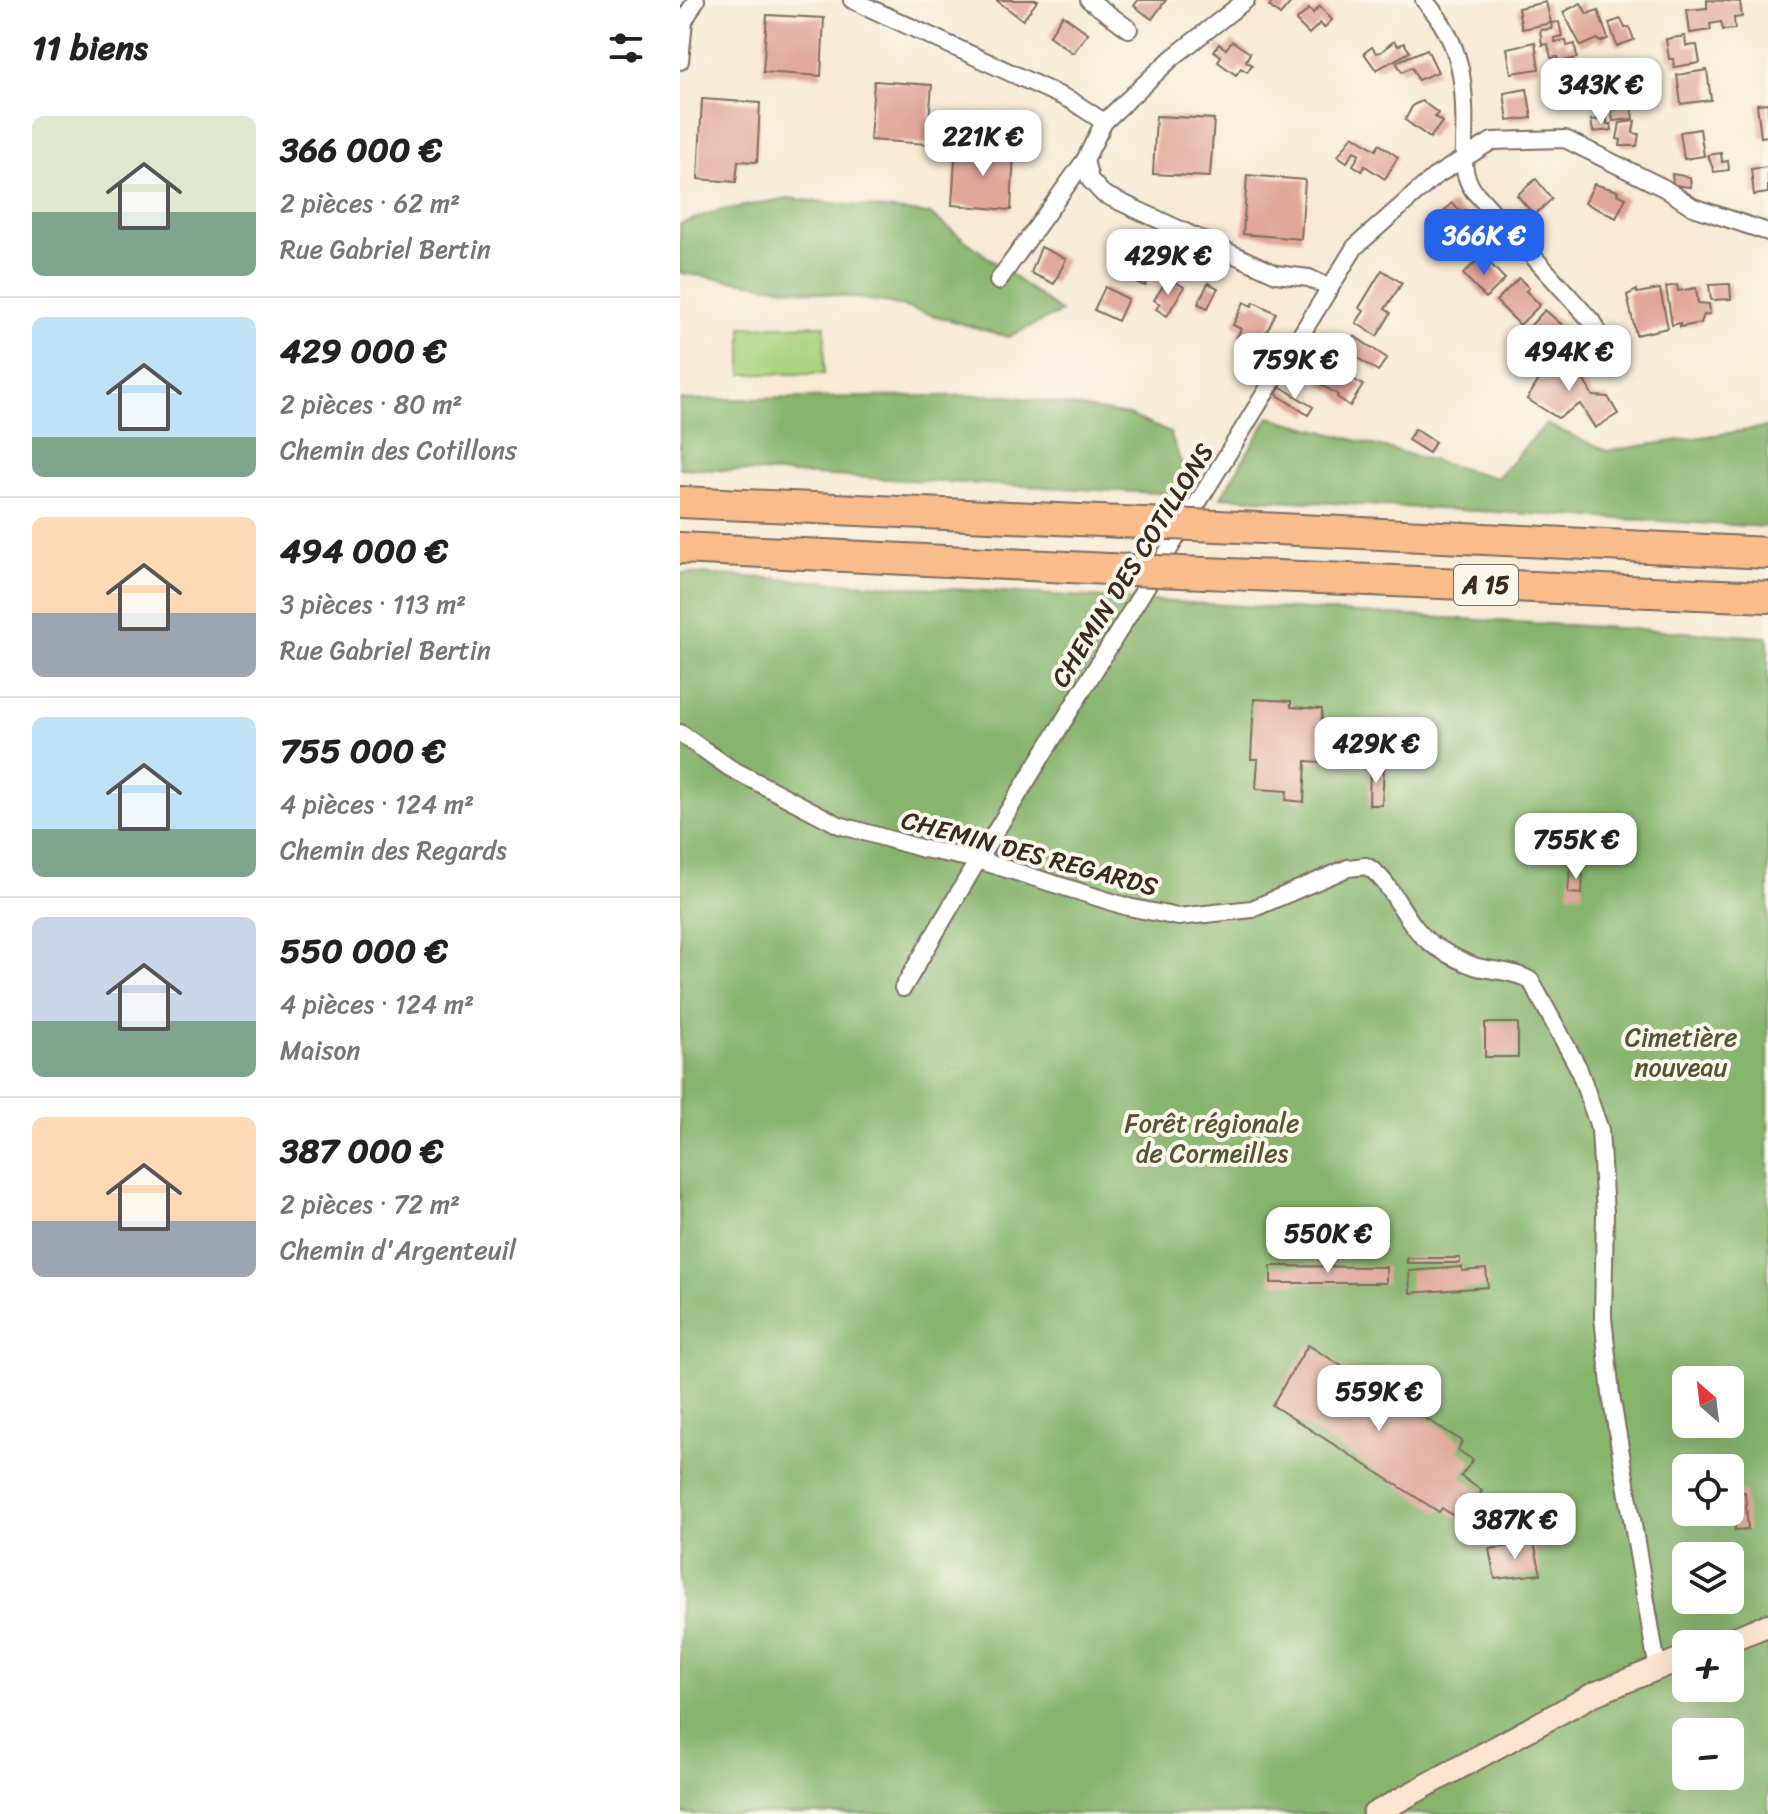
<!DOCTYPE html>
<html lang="fr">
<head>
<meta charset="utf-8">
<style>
  :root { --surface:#fff; --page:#f6f6f6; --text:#222; --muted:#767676; --line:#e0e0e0; --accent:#2563eb }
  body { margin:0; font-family:Sriracha,sans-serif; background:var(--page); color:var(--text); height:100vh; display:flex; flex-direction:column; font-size:30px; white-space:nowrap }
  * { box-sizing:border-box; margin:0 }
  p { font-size:26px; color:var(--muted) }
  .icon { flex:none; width:44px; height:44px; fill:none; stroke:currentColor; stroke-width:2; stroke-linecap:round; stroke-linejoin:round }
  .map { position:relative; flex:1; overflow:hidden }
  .sheet { display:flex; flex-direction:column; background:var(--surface); width:680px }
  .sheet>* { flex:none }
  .needle { width:52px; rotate:332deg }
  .fabs { position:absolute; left:992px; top:1366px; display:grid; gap:16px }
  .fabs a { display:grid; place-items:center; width:72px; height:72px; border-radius:12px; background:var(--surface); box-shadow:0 8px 32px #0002; font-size:40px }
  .price { position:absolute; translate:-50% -68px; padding:0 18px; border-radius:16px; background:#fff; color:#222; font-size:26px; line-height:52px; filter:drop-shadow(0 2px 4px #0008) }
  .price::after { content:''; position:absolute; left:50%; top:48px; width:24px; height:18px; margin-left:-12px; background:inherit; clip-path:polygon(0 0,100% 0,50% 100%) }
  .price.on { background:var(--accent); color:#fff }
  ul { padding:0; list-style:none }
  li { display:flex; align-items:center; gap:24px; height:200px; padding:0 32px }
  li+li { border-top:2px solid var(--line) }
  li span { display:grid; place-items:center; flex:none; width:224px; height:160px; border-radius:12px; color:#555 }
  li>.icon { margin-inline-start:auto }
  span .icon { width:96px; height:96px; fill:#fffc; stroke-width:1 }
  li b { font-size:34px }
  h2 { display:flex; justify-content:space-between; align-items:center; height:96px; padding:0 32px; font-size:34px }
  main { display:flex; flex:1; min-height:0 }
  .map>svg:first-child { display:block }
  .green { fill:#aad37f; stroke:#727e4e; stroke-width:2 }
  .forest { fill:#87b56e; stroke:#617046; stroke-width:2; fill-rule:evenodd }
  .building { fill:#e0a699 }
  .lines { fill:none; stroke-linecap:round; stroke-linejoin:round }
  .street-casing { stroke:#7d6d5e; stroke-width:20 }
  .secondary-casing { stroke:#7d6d5e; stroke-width:26 }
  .highway-casing { stroke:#7d6d5e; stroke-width:34 }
  .street { stroke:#fff; stroke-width:16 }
  .secondary { stroke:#fde4d0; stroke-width:22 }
  .highway { stroke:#f9bc8a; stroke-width:30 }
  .highway-bridge-casing { stroke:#7d6d5e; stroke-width:34; stroke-linecap:butt }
  .highway-bridge { stroke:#f9bc8a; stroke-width:30 }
  .labels { text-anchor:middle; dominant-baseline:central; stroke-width:8; stroke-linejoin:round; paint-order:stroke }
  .shield { fill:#fbf7ec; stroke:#75685c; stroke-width:2 }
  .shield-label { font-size:24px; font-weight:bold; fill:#3b2a1e }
  .street-label { font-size:26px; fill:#3b2a1e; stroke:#fbf7ec }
  .park-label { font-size:26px; fill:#575436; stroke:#fbf7ec }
</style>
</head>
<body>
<main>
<section class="sheet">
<h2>11 biens<svg class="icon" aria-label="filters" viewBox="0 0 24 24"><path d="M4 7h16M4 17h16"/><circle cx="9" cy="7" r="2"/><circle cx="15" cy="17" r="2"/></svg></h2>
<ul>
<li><span style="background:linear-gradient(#dfe7d0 60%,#7fa58c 0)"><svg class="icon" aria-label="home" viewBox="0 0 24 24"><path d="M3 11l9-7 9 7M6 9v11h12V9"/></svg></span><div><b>366 000 €</b><p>2 pièces · 62 m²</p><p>Rue Gabriel Bertin</p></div></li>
<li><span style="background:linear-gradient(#bfe0f5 75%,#7fa58c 0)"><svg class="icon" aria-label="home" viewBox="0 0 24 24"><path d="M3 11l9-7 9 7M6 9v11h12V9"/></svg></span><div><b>429 000 €</b><p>2 pièces · 80 m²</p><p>Chemin des Cotillons</p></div></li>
<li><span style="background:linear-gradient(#ffd9b3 60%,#9aa5b1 0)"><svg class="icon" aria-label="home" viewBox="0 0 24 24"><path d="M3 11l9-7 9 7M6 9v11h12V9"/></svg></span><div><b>494 000 €</b><p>3 pièces · 113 m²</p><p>Rue Gabriel Bertin</p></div></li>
<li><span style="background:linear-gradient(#bfe0f5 70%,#7fa58c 0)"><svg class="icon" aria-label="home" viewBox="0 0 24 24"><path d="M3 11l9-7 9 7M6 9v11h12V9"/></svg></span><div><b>755 000 €</b><p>4 pièces · 124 m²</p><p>Chemin des Regards</p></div></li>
<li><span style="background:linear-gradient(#c9d6e8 65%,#7fa58c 0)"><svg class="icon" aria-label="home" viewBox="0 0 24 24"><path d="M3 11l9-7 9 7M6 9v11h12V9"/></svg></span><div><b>550 000 €</b><p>4 pièces · 124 m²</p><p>Maison</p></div></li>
<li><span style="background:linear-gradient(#ffd9b3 65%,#9aa5b1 0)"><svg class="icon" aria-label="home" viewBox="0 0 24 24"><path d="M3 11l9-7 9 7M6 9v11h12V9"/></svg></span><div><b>387 000 €</b><p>2 pièces · 72 m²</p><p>Chemin d'Argenteuil</p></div></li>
</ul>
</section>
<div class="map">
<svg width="1088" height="1814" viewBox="0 0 1088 1814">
  <rect width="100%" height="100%" fill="#fbf7ec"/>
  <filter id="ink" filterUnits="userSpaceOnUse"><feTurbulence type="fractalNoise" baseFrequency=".0125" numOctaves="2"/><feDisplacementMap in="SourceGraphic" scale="16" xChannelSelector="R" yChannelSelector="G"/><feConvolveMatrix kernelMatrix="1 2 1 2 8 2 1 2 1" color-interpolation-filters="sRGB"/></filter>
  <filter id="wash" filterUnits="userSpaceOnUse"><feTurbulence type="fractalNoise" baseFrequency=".006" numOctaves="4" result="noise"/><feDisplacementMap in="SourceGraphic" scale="32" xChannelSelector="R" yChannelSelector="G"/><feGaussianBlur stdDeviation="1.8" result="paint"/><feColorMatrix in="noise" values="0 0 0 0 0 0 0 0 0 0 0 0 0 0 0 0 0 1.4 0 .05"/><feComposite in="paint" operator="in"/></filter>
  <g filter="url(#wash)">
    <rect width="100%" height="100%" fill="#f7e9d4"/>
    <polygon class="green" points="145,325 144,374 62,374 62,327"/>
    <g class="forest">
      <polygon points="108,198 250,214 381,312 328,337 210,303 0,273 0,224 37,211"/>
      <polygon points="323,395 449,415 490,433 513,495 0,468 0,400"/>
      <polygon points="589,417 817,478 866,424 927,451 1088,427 1088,527 541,497"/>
      <path d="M0,573L1088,637V1814H0ZM1006,1380H1050V1424H1006ZM1006,1468H1050V1512H1006ZM1006,1556H1050V1600H1006ZM1006,1644H1050V1688H1006ZM1006,1732H1050V1776H1006Z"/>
    </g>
    <g id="blocks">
      <g class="building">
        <polygon points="316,0 358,0 343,20"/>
        <polygon points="458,0 486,0 472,19 454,6"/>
        <polygon points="594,0 613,0 600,15 589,6"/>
        <polygon points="1027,0 1060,2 1062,17 1054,18 1055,29 1043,30 1041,22 1030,24 1031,30 1010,33 1007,10 1027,8"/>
        <polygon points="866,2 871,23 842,29 838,8"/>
        <polygon points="901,3 907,14 918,10 928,39 920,42 918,39 901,46 883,12"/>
        <polygon points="640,6 652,20 644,28 640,23 629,34 616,21 629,9 633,13"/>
        <polygon points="87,15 144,18 141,76 83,72"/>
        <polygon points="383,15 408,33 393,53 369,36"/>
        <polygon points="941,19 945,28 949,27 954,40 937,46 929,23"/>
        <polygon points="879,22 882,36 874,38 875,42 886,40 887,46 895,44 897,58 882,61 883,69 880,70 878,57 871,58 868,44 862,45 860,30 872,29 871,23"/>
        <polygon points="1005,36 1006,46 1017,45 1020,63 994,67 993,59 989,59 986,39"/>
        <polygon points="552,41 570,53 566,61 572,65 567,72 561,68 556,75 538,62 541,56 534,51 539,44 546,49"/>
        <polygon points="714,41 718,46 724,43 730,52 696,70 684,53 692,47 696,53 701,52"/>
        <polygon points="855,42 859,69 831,73 827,48"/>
        <polygon points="747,49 758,72 738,80 732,67 722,72 716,62"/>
        <polygon points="947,62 949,89 930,90 928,73 937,68 937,63"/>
        <polygon points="1027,70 1031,100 1001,104 997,75"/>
        <polygon points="194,81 252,85 247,144 190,140"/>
        <polygon points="911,82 910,97 887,99 884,88 891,88 891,84"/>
        <polygon points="847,89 852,118 828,121 824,93"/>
        <polygon points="950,96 953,119 933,121 930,98"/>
        <polygon points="22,99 80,103 77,162 58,161 56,182 18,179"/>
        <polygon points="742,101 758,113 755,117 762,122 750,138 725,120 733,105"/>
        <polygon points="1088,103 1088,136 1081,137 1077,104"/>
        <polygon points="476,116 534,119 530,177 473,174"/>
        <polygon points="927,119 927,124 931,124 932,130 913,132 911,120"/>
        <polygon points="955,121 953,133 959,134 957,146 940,146 941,140 937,139 940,123"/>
        <polygon points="1020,129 1024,156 1004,159 1000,132"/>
        <polygon points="673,135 696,150 699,144 718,157 705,179 685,166 682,171 673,165 680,154 674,151 667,162 658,156"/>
        <polygon points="276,146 334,151 331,210 272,205"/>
        <polygon points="1041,153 1042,162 1048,161 1049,170 1034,172 1028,155"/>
        <polygon points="1088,167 1088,193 1074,195 1071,169"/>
        <polygon points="992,174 1010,177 1011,187 993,185"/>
        <polygon points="567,175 625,180 621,239 563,234"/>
        <polygon points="856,179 872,199 854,215 837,195"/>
        <polygon points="914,184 938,191 937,194 946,198 936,218 905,203"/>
        <polygon points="772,203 791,221 771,241 753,223"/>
        <polygon points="462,240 482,249 465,286 443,276"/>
        <polygon points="361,247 386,259 374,284 351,273"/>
        <polygon points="800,258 806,264 808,261 825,279 806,298 783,274"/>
        <polygon points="702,270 722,283 705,309 711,313 697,336 676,323 684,311 679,308"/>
        <polygon points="839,278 849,288 846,291 860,305 840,325 816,301"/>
        <polygon points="486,281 493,285 495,282 504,287 487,316 476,309 480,304 474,300"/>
        <polygon points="528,283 538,288 528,308 518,304"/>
        <polygon points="1050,284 1051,299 1031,300 1029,285"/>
        <polygon points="997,285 998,291 1016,288 1018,303 1029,304 1030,314 1024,315 1021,323 1000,327 1000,323 992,325 986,287"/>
        <polygon points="425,287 448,299 438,321 414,310"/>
        <polygon points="980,289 988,328 956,335 947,295 957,290 957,293"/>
        <polygon points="564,302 572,306 574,302 596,313 584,337 601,346 590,365 575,357 580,348 557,337 561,329 553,325"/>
        <polygon points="865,310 889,331 871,348 850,326"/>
        <polygon points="674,336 707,358 698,371 665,350"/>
        <polygon points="626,340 651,356 647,363 635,360 619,351"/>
        <polygon points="886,350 913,396 928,397 938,414 915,428 900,404 878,418 847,399 866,369"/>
        <polygon points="651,366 683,385 670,406 657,397 658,395 640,384"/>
        <polygon points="601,387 633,407 628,415 596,394"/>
        <polygon points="735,429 755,442 749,453 728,440"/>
        <polygon points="574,699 611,701 611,707 642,709 640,762 626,761 624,802 606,800 607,791 576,789 578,759 571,759"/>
        <polygon points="690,765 704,766 702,805 689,805"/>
        <polygon points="896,816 907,817 905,834 894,832"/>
        <polygon points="890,868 903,870 902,894 888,893"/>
        <rect x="805" y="1023" width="33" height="34"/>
        <rect x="727" y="1258" width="53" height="5"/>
        <polygon points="591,1266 706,1267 706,1283 591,1283"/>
        <polygon points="782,1267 782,1271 806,1269 808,1287 730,1293 729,1271"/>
        <polygon points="628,1345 782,1441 778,1450 793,1460 781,1476 802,1491 783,1522 762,1508 759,1512 592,1405"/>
        <polygon points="1065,1492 1068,1529 1055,1530 1052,1493"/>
        <polygon points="854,1543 861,1574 815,1579 809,1549"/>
      </g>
    </g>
  </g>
  <g filter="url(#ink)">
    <use href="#blocks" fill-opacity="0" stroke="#7d6d5e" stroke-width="2"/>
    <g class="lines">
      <defs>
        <g id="street">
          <polyline points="172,0 392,101 424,122"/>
          <polyline points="409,0 449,29"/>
          <path d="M744,0C783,43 786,86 784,142C784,161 782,173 793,190L915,325L932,369"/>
          <polyline points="0,21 4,21 16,0"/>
          <polyline points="0,61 4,21"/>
          <polyline points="405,160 410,180 423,194 596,274 629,278 650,288"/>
          <polyline points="318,281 405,160 424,122 492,58 566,0"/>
          <path d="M0,733L50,768L159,825L244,849L298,860L448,907L498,917L572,909L668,868L686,866C713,880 724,925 753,945C767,954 782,962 797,967C815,971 835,971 851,981L898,1067L920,1130L925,1213L923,1317L931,1395L975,1654L979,1667"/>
          <polyline points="223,988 298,860 675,247 754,177 812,141 885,139 984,188 1013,207 1088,232"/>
        </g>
        <g id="secondary">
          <polyline points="1039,1644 1088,1625"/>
          <polyline points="694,1814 914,1694 1006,1657"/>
        </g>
        <g id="highway">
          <polyline points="0,502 464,523"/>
          <polyline points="538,526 1088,553"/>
          <polyline points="0,548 429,569"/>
          <polyline points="525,573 1088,597"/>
        </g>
      </defs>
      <use href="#street" class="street-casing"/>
      <use href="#secondary" class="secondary-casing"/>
      <use href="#highway" class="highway-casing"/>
      <use href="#street" class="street"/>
      <use href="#secondary" class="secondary"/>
      <use href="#highway" class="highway"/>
      <defs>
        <g id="highway-bridge">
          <polyline points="464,523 538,526"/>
          <polyline points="429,569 525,573"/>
        </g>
      </defs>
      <use href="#highway-bridge" class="highway-bridge-casing"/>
      <use href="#highway-bridge" class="highway-bridge"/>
    </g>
  </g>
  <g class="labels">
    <rect class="shield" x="774" y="565" width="64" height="40" rx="6"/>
    <g class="shield-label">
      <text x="806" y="585">A 15</text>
    </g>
    <g class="street-label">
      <text transform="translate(452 565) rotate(-58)">CHEMIN DES COTILLONS</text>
      <text transform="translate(350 853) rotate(15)">CHEMIN DES REGARDS</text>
    </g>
    <g class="park-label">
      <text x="1001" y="1037">Cimetière<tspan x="1001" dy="30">nouveau</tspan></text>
      <text x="532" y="1123">Forêt régionale<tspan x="532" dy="30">de Cormeilles</tspan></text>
    </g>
  </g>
</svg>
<div class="fabs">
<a><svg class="needle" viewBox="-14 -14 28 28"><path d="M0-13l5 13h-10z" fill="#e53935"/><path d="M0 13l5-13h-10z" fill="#767676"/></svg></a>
<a><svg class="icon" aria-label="locate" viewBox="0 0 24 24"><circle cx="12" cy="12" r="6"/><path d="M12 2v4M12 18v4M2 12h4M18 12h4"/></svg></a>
<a><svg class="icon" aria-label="layers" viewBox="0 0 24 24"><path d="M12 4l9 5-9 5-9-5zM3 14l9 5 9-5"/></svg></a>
<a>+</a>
<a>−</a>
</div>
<b class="price" style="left:921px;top:126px">343K €</b>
<b class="price" style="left:303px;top:178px">221K €</b>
<b class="price on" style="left:804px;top:277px">366K €</b>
<b class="price" style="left:488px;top:297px">429K €</b>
<b class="price" style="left:889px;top:393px">494K €</b>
<b class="price" style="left:615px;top:401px">759K €</b>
<b class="price" style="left:696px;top:785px">429K €</b>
<b class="price" style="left:896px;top:881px">755K €</b>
<b class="price" style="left:648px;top:1275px">550K €</b>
<b class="price" style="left:699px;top:1433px">559K €</b>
<b class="price" style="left:835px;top:1561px">387K €</b>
</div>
</main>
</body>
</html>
